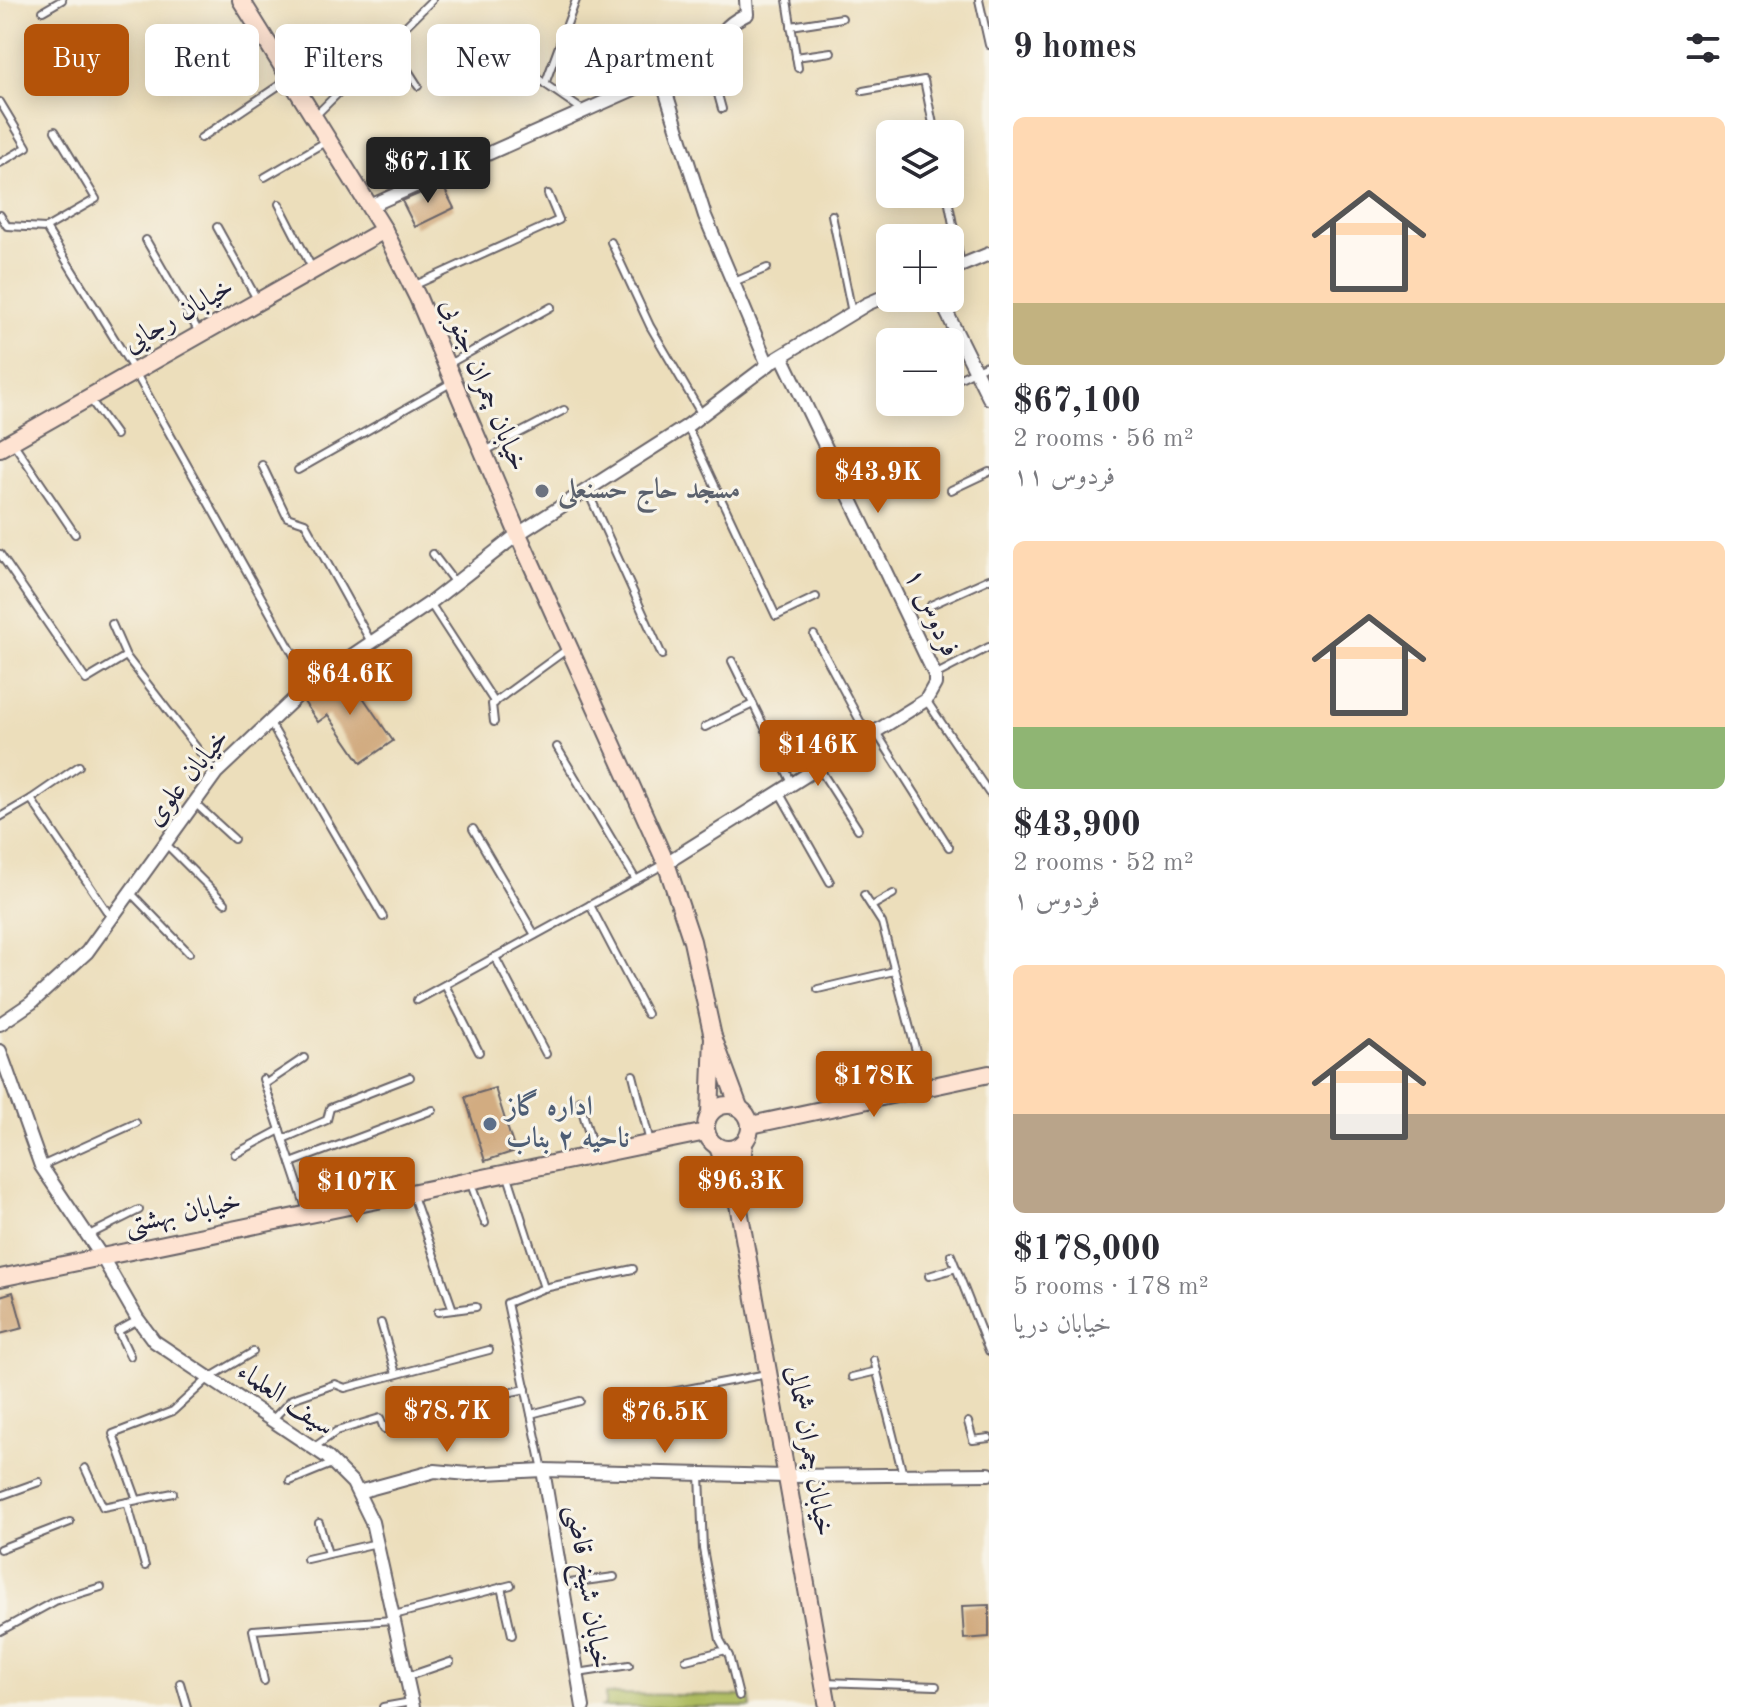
<!DOCTYPE html>
<html lang="en">
<head>
<meta charset="utf-8">
<style>
  :root { --surface:#fff; --page:#f2f2f3; --text:#2b2b33; --muted:#7c7c81; --accent:#b45309 }
  body { margin:0; font-family:"Old Standard TT",Amiri,serif; background:var(--page); color:var(--text); height:100vh; display:flex; flex-direction:column; font-size:30px; white-space:nowrap }
  * { box-sizing:border-box; margin:0 }
  p { font-size:26px; color:var(--muted) }
  .icon { flex:none; width:44px; height:44px; fill:none; stroke:currentColor; stroke-width:2; stroke-linecap:round; stroke-linejoin:round }
  .map { position:relative; flex:1; overflow:hidden }
  .sheet { display:flex; flex-direction:column; background:var(--surface); width:760px }
  .sheet>* { flex:none }
  .top-card { position:absolute; left:24px; top:24px; width:760px; height:72px; display:flex; gap:16px }
  .controls { position:absolute; left:876px; top:120px; display:grid; gap:16px }
  .controls a { display:grid; place-items:center; width:88px; height:88px; border-radius:12px; background:var(--surface); box-shadow:0 4px 20px #0003; font-size:40px }
  .price { position:absolute; translate:-50% -68px; padding:0 18px; border-radius:8px; background:var(--accent); color:#fff; font-size:26px; line-height:52px; filter:drop-shadow(0 2px 4px #0008) }
  .price::after { content:''; position:absolute; left:50%; top:48px; width:24px; height:18px; margin-left:-12px; background:inherit; clip-path:polygon(0 0,100% 0,50% 100%) }
  .price.current { background:#222; color:#fff }
  ul { padding:0; list-style:none }
  li { display:grid; align-content:center; gap:16px; height:424px; padding:0 24px }
  li span { display:grid; place-items:center; height:248px; border-radius:12px; color:#555 }
  li>.icon { margin-inline-start:auto }
  span .icon { width:144px; height:144px; fill:#fffc; stroke-width:1 }
  li b { font-size:34px }
  h2 { display:flex; justify-content:space-between; align-items:center; height:96px; padding:0 24px; font-size:34px }
  .chip { padding:0 28px; border-radius:12px; background:var(--surface); box-shadow:0 4px 20px #0003; font-size:28px; line-height:72px }
  .chip.current { background:var(--accent); color:#fff }
  main { display:flex; flex:1; min-height:0 }
  .map>svg:first-child { display:block }
  .green { fill:#adbb5e; stroke:#686e4c; stroke-width:2 }
  .building { fill:#d2ac81 }
  .lines { fill:none; stroke-linecap:round; stroke-linejoin:round }
  .lane-casing { stroke:#696468; stroke-width:10 }
  .street-casing { stroke:#696468; stroke-width:16 }
  .secondary-casing { stroke:#696468; stroke-width:20 }
  .lane { stroke:#fff; stroke-width:6 }
  .street { stroke:#fff; stroke-width:12 }
  .secondary { stroke:#fee3d2; stroke-width:16 }
  .worship-dot { fill:#6b7280; stroke:#f7f3e8; stroke-width:3 }
  .service-dot { fill:#5c6f8a; stroke:#f7f3e8; stroke-width:3 }
  .labels { text-anchor:middle; dominant-baseline:central; stroke-width:6; stroke-linejoin:round; paint-order:stroke }
  .street-label { font-size:28px; fill:#22223b; stroke:#f7f3e8 }
  .worship-label { font-size:28px; font-weight:bold; fill:#5b616d; stroke:#f7f3e8; text-anchor:start }
  .service-label { font-size:28px; font-weight:bold; fill:#4e5e75; stroke:#f7f3e8; text-anchor:start }
</style>
</head>
<body>
<main>
<div class="map">
<svg width="989" height="1707" viewBox="0 0 989 1707">
  <rect width="100%" height="100%" fill="#f7f3e8"/>
  <filter id="ink" filterUnits="userSpaceOnUse"><feTurbulence type="fractalNoise" baseFrequency=".0125" numOctaves="2"/><feDisplacementMap in="SourceGraphic" scale="16" xChannelSelector="R" yChannelSelector="G"/><feConvolveMatrix kernelMatrix="1 2 1 2 8 2 1 2 1" color-interpolation-filters="sRGB"/></filter>
  <filter id="wash" filterUnits="userSpaceOnUse"><feTurbulence type="fractalNoise" baseFrequency=".006" numOctaves="4" result="noise"/><feDisplacementMap in="SourceGraphic" scale="32" xChannelSelector="R" yChannelSelector="G"/><feGaussianBlur stdDeviation="1.8" result="paint"/><feColorMatrix in="noise" values="0 0 0 0 0 0 0 0 0 0 0 0 0 0 0 0 0 1.4 0 .05"/><feComposite in="paint" operator="in"/></filter>
  <g filter="url(#wash)">
    <rect width="100%" height="100%" fill="#ecdebb"/>
    <polygon class="green" points="605,1694 750,1696 751,1707 602,1707 605,1705"/>
    <g id="blocks">
      <g class="building">
        <polygon points="442,184 454,208 415,227 402,201"/>
        <polygon points="345,671 393,741 361,763 328,715 318,722 304,702"/>
        <polygon points="495,1088 515,1151 485,1161 465,1097"/>
        <polygon points="13,1292 23,1328 0,1334 0,1296"/>
        <polygon points="989,1605 989,1637 964,1639 962,1606"/>
      </g>
    </g>
  </g>
  <g filter="url(#ink)">
    <use href="#blocks" fill-opacity="0" stroke="#696468" stroke-width="2"/>
    <g class="lines">
      <defs>
        <g id="lane">
          <polyline points="576,0 545,84 584,111"/>
          <polyline points="787,0 798,68"/>
          <polyline points="979,0 989,45"/>
          <polyline points="43,11 62,0"/>
          <polyline points="791,26 842,18"/>
          <polyline points="390,42 418,86"/>
          <polyline points="504,49 545,84"/>
          <polyline points="796,57 831,52"/>
          <polyline points="709,62 722,109"/>
          <polyline points="863,91 924,80 935,134"/>
          <polyline points="0,102 27,147 0,163"/>
          <polyline points="314,117 432,0"/>
          <polyline points="201,138 287,80"/>
          <polyline points="265,177 327,141"/>
          <polyline points="947,194 961,265"/>
          <polyline points="279,204 312,268"/>
          <polyline points="0,215 7,226 46,228 135,372 310,684"/>
          <polyline points="832,215 852,313"/>
          <polyline points="217,227 258,301"/>
          <polyline points="46,228 96,199 55,131"/>
          <polyline points="146,240 200,334"/>
          <polyline points="611,242 650,326 702,415"/>
          <polyline points="734,282 767,268"/>
          <polyline points="413,286 559,220 548,194"/>
          <polyline points="447,365 551,307"/>
          <polyline points="950,383 989,364"/>
          <polyline points="90,399 116,435"/>
          <polyline points="687,426 776,616 816,597"/>
          <polyline points="12,441 75,534"/>
          <polyline points="485,451 564,410"/>
          <polyline points="262,465 287,517 305,523 371,642"/>
          <polyline points="298,470 451,383"/>
          <polyline points="951,490 989,472"/>
          <polyline points="588,492 662,655"/>
          <polyline points="0,554 86,680 126,656"/>
          <polyline points="433,554 455,583"/>
          <polyline points="430,603 495,703"/>
          <polyline points="931,605 989,579"/>
          <polyline points="112,624 126,656 216,773"/>
          <polyline points="814,635 868,736"/>
          <polyline points="732,661 792,783"/>
          <polyline points="935,675 989,647"/>
          <polyline points="926,700 989,793"/>
          <polyline points="269,721 383,917"/>
          <polyline points="494,722 492,704 566,650"/>
          <polyline points="705,727 753,704"/>
          <polyline points="876,732 949,847"/>
          <polyline points="557,747 636,880"/>
          <polyline points="79,766 31,799 112,919"/>
          <polyline points="819,768 858,829"/>
          <polyline points="779,792 830,882"/>
          <polyline points="195,803 234,839"/>
          <polyline points="0,817 31,799"/>
          <polyline points="473,829 535,935"/>
          <polyline points="165,843 225,903"/>
          <polyline points="129,891 189,953"/>
          <polyline points="864,895 882,923 925,1085"/>
          <polyline points="590,905 647,1014"/>
          <polyline points="872,906 893,894"/>
          <polyline points="495,957 546,1054"/>
          <polyline points="445,985 479,1052"/>
          <polyline points="818,989 894,971"/>
          <polyline points="417,1000 663,865"/>
          <polyline points="633,1075 650,1142"/>
          <polyline points="263,1079 307,1211"/>
          <polyline points="265,1084 304,1058"/>
          <polyline points="579,1100 595,1154"/>
          <polyline points="283,1139 327,1120 330,1108 410,1077"/>
          <polyline points="235,1154 280,1130"/>
          <polyline points="291,1163 433,1110"/>
          <polyline points="41,1166 136,1123"/>
          <polyline points="507,1173 544,1288 507,1303 543,1470"/>
          <polyline points="470,1181 485,1223"/>
          <polyline points="412,1193 453,1310"/>
          <polyline points="89,1235 139,1210"/>
          <polyline points="951,1255 989,1351"/>
          <polyline points="929,1276 956,1268"/>
          <polyline points="544,1288 633,1269"/>
          <polyline points="438,1312 476,1307"/>
          <polyline points="381,1323 396,1374"/>
          <polyline points="130,1356 118,1331 138,1320"/>
          <polyline points="874,1360 903,1475"/>
          <polyline points="852,1377 877,1371"/>
          <polyline points="474,1400 526,1389"/>
          <polyline points="629,1400 767,1374"/>
          <polyline points="531,1414 580,1401"/>
          <polyline points="272,1420 292,1399 335,1384 345,1388 489,1350"/>
          <polyline points="968,1422 973,1440 989,1438"/>
          <polyline points="313,1448 337,1431 380,1418 384,1429 410,1428 431,1422"/>
          <polyline points="85,1468 103,1507 173,1493"/>
          <polyline points="700,1474 703,1549 720,1640 729,1656 739,1696"/>
          <polyline points="290,1481 334,1463"/>
          <polyline points="0,1496 39,1482"/>
          <polyline points="137,1500 113,1434 173,1411 209,1378 253,1352"/>
          <polyline points="127,1502 145,1566"/>
          <polyline points="319,1523 328,1554"/>
          <polyline points="0,1549 70,1522"/>
          <polyline points="307,1559 377,1543"/>
          <polyline points="562,1584 614,1577"/>
          <polyline points="501,1587 512,1635"/>
          <polyline points="394,1615 511,1585"/>
          <polyline points="0,1631 55,1601 101,1587"/>
          <polyline points="686,1660 726,1650"/>
          <polyline points="578,1673 629,1665"/>
          <polyline points="406,1677 450,1662"/>
          <polyline points="264,1681 253,1630 393,1620"/>
          <polyline points="824,1682 936,1686"/>
          <polyline points="180,1683 187,1707"/>
          <polyline points="383,1707 411,1702"/>
        </g>
        <g id="street">
          <polyline points="661,77 705,216 768,365"/>
          <path d="M370,206L661,77L716,59C720,32 723,26 747,14L746,0"/>
          <polyline points="950,270 989,254"/>
          <polyline points="940,299 989,398"/>
          <polyline points="666,863 926,700 935,684 935,675 782,356"/>
          <polyline points="0,1024 31,1003 87,952 216,773 310,684 430,603 518,534 687,426 773,361 867,304 890,294"/>
          <polyline points="0,1051 41,1166 102,1257 137,1318 154,1341 327,1457 353,1483 372,1522 413,1707"/>
          <polyline points="543,1470 583,1707"/>
          <polyline points="358,1492 435,1471 468,1474 543,1470 787,1476 989,1474"/>
        </g>
        <g id="secondary">
          <polyline points="241,0 384,230 418,298 518,534 666,863 692,941 713,1037"/>
          <polyline points="0,448 384,230"/>
          <circle cx="728" cy="1127" r="22"/>
          <polyline points="710,1114 713,1037 739,1107"/>
          <polyline points="751,1125 989,1074"/>
          <polyline points="718,1147 738,1204 744,1143"/>
          <polyline points="738,1204 828,1707"/>
          <polyline points="0,1278 706,1132"/>
        </g>
      </defs>
      <use href="#lane" class="lane-casing"/>
      <use href="#street" class="street-casing"/>
      <use href="#secondary" class="secondary-casing"/>
      <use href="#lane" class="lane"/>
      <use href="#street" class="street"/>
      <use href="#secondary" class="secondary"/>
    </g>
  </g>
  <circle class="worship-dot" cx="542" cy="491" r="8"/>
  <circle class="service-dot" cx="490" cy="1124" r="8"/>
  <g class="labels">
    <g class="street-label">
      <text transform="translate(179 316) rotate(-30)">خیابان رجایی</text>
      <text transform="translate(483 385) rotate(67)">خیابان چمران جنوبی</text>
      <text transform="translate(931 613) rotate(65)">فردوس ۱</text>
      <text transform="translate(188 778) rotate(-51)">خیابان علوی</text>
      <text transform="translate(183 1214) rotate(-12)">خیابان بهشتی</text>
      <text transform="translate(285 1400) rotate(34)">سیف العلماء</text>
      <text transform="translate(809 1451) rotate(80)">خیابان چمران شمالی</text>
      <text transform="translate(587 1587) rotate(81)">خیابان شیخ قاضی</text>
    </g>
    <g class="worship-label">
      <text x="558" y="491">مسجد حاج حسنعلی</text>
    </g>
    <g class="service-label">
      <text x="506" y="1108">اداره گاز<tspan x="506" dy="32">ناحیه ۲ بناب</tspan></text>
    </g>
  </g>
</svg>
<div class="controls">
<a><svg class="icon" aria-label="layers" viewBox="0 0 24 24"><path d="M12 4l9 5-9 5-9-5zM3 14l9 5 9-5"/></svg></a>
<a>+</a>
<a>−</a>
</div>
<b class="price current" style="left:428px;top:205px">$67.1K</b>
<b class="price" style="left:878px;top:515px">$43.9K</b>
<b class="price" style="left:350px;top:717px">$64.6K</b>
<b class="price" style="left:818px;top:788px">$146K</b>
<b class="price" style="left:874px;top:1119px">$178K</b>
<b class="price" style="left:741px;top:1224px">$96.3K</b>
<b class="price" style="left:357px;top:1225px">$107K</b>
<b class="price" style="left:447px;top:1454px">$78.7K</b>
<b class="price" style="left:665px;top:1455px">$76.5K</b>
<div class="top-card">
<a class="chip current">Buy</a>
<a class="chip">Rent</a>
<a class="chip">Filters</a>
<a class="chip">New</a>
<a class="chip">Apartment</a>
</div>
</div>
<section class="sheet">
<h2>9 homes<svg class="icon" aria-label="filters" viewBox="0 0 24 24"><path d="M4 7h16M4 17h16"/><circle cx="9" cy="7" r="2"/><circle cx="15" cy="17" r="2"/></svg></h2>
<ul>
<li><span style="background:linear-gradient(#ffd9b3 75%,#c2b280 0)"><svg class="icon" aria-label="home" viewBox="0 0 24 24"><path d="M3 11l9-7 9 7M6 9v11h12V9"/></svg></span><div><b>$67,100</b><p>2 rooms · 56 m²</p><p>فردوس ۱۱</p></div></li>
<li><span style="background:linear-gradient(#ffd9b3 75%,#8fb573 0)"><svg class="icon" aria-label="home" viewBox="0 0 24 24"><path d="M3 11l9-7 9 7M6 9v11h12V9"/></svg></span><div><b>$43,900</b><p>2 rooms · 52 m²</p><p>فردوس ۱</p></div></li>
<li><span style="background:linear-gradient(#ffd9b3 60%,#b9a48a 0)"><svg class="icon" aria-label="home" viewBox="0 0 24 24"><path d="M3 11l9-7 9 7M6 9v11h12V9"/></svg></span><div><b>$178,000</b><p>5 rooms · 178 m²</p><p>خیابان دریا</p></div></li>
</ul>
</section>
</main>
</body>
</html>
